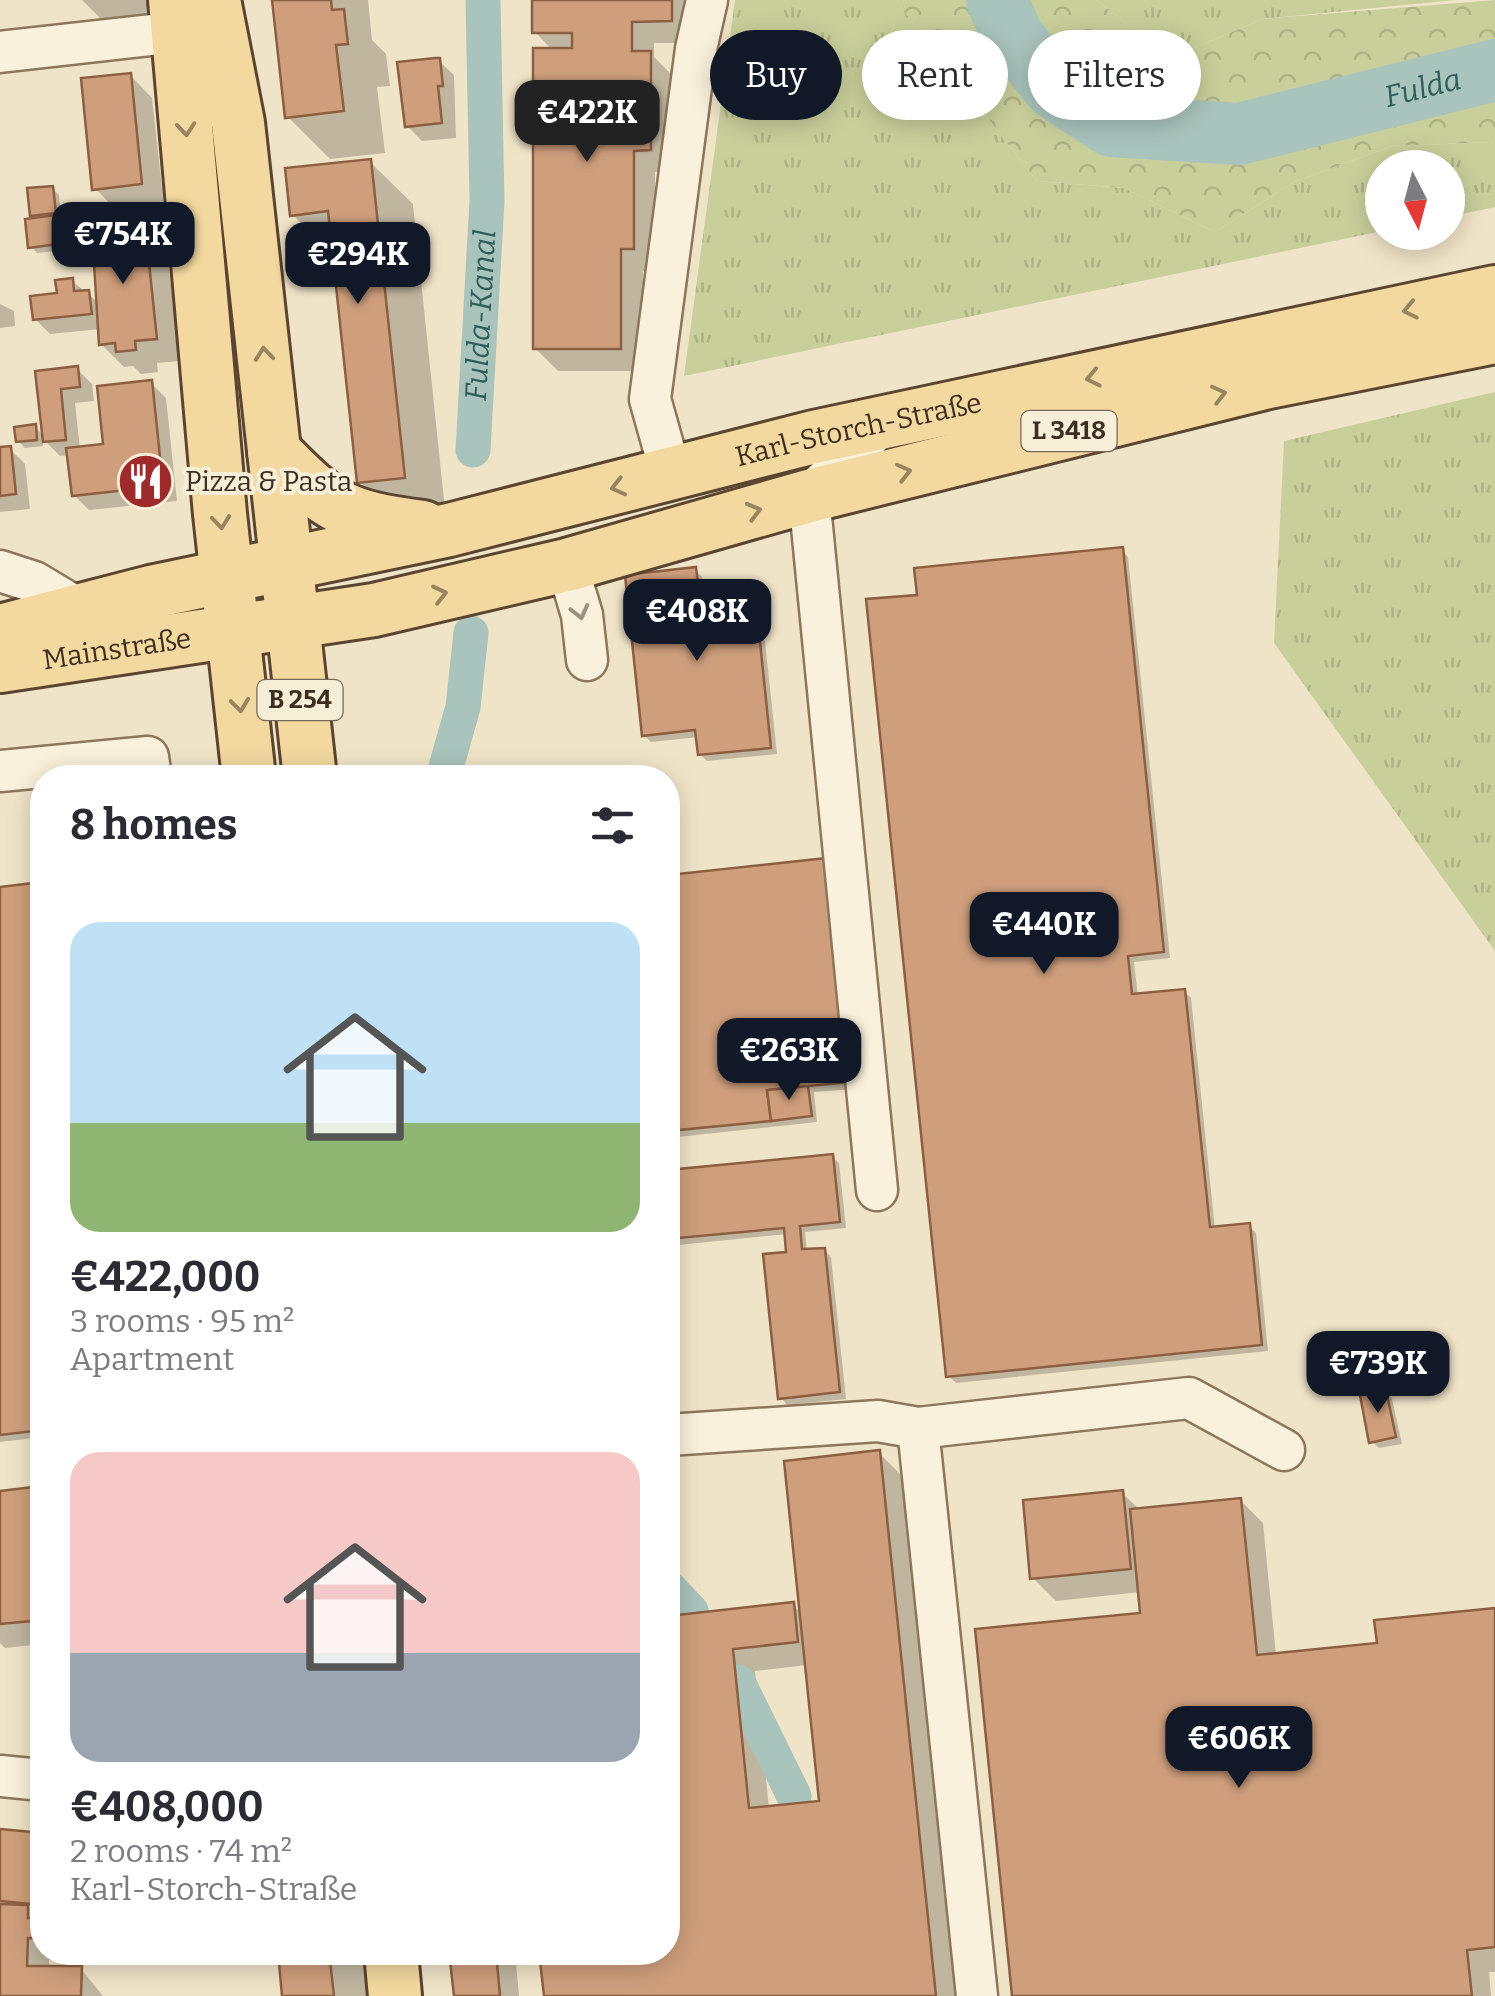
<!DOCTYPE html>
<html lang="en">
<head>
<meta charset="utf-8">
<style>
  :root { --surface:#fff; --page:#f7f7f7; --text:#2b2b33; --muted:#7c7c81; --accent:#111827 }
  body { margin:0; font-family:Bitter,serif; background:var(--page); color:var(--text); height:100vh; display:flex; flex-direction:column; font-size:38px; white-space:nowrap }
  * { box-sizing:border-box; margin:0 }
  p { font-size:32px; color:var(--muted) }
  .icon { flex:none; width:55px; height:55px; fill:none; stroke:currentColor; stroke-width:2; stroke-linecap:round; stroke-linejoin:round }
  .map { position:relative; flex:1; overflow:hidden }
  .panel { position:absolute; left:30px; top:765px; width:650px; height:1200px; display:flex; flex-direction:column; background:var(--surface); border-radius:40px; box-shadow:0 5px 25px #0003 }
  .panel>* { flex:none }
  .banner { position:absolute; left:710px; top:30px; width:635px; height:90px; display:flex; gap:20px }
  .needle { width:65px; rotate:174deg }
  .fabs { position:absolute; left:1365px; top:150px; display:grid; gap:20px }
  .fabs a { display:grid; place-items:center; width:100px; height:100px; border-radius:50%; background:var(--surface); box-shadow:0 5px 25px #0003; font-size:50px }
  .price { position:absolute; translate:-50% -85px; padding:0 22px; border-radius:20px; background:var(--accent); color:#fff; font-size:32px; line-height:65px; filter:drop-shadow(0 2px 5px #0008) }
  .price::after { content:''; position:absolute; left:50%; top:60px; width:30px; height:22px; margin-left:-15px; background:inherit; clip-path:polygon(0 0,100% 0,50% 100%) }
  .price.on { background:#222; color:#fff }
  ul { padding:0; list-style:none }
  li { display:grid; align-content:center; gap:20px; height:530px; padding:0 40px }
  li span { display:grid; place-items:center; height:310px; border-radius:30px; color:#555 }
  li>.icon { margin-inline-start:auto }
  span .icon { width:180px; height:180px; fill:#fffc; stroke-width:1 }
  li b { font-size:42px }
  h2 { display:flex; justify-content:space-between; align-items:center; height:120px; padding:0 40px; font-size:42px }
  .pill { padding:0 35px; border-radius:45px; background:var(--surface); box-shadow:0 5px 25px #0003; font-size:35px; line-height:90px }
  .pill.on { background:var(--accent); color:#fff }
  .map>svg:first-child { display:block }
  .grass { fill:url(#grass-tufts) }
  .forest { fill:url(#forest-crowns) }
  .shadow { fill:#0003; fill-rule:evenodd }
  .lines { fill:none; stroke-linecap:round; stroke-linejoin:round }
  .canal { stroke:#a9c4bc; stroke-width:35 }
  .river { stroke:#a9c4bc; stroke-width:62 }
  .building { fill:#cf9f7d; stroke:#8d5f41; stroke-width:2.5 }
  .minor-casing { stroke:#8d765c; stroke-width:45 }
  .major-casing { stroke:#5b4430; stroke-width:58 }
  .minor { stroke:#faf1dc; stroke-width:40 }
  .major { stroke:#f3d9a0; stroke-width:52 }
  .oneway { stroke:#988460 }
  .oneway2 { stroke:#9c907e }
  .labels { text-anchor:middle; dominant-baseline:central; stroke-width:8; stroke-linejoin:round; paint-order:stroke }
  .shield { fill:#f7eed8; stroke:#756857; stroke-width:2.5 }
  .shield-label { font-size:25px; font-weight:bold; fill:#3d2e20 }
  .street-label { font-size:28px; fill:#3d2e20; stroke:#f7eed8 }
  .poi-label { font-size:28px; fill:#3d2e20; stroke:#f7eed8; text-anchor:start }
  .water-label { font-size:30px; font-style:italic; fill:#2f5d5a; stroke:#f7eed8 }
</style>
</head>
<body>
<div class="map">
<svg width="1495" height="1996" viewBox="0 0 1495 1996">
  <defs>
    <pattern id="grass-tufts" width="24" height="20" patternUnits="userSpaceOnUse" patternTransform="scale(2.5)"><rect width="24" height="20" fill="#c9cf9b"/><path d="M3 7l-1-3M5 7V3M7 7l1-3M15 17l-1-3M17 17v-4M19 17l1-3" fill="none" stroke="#aeb285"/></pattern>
    <pattern id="forest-crowns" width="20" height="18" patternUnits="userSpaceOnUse" patternTransform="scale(2.5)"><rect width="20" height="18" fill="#c9cf9b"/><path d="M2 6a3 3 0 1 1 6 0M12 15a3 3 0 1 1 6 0" fill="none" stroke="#aeb285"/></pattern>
  </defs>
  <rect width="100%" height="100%" fill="#f0e4c8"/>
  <g class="grass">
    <polygon points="735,0 903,0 906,14 1037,181 1124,188 1215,232 1294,182 1392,146 1495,142 1495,207 1448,217 1448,168 1382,168 1382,231 684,376"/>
    <polygon points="1096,0 1456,0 1262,19 1171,58"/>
    <polygon points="1495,392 1495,951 1274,643 1284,441"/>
  </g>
  <polygon class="forest" points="903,0 1096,0 1171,58 1262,19 1495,0 1495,142 1392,146 1294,182 1215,232 1124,188 1037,181 906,14"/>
  <g class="shadow">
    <polygon points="82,0 159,0 160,22 109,27"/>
    <polygon points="275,0 368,0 372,40 386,54 390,86 377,87 385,153 330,159 288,117"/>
    <polygon points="535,0 694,0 694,43 654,43 654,57 673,76 673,172 655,172 655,271 643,271 643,371 558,371 535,348 553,51 535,32"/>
    <polygon points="439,61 454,75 456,138 422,141 407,126"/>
    <polygon points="130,75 152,98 164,206 117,211 95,188"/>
    <polygon points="370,162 413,204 446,519 402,524 360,482 336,258 293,215"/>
    <polygon points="52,188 59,195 61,219 57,219 62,225 65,250 37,253 31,246 37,220 32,215"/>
    <polygon points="144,228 167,251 179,361 157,363 158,372 141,374 133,366 124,367 101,344 101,329 50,334 35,319 72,281 99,303"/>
    <polygon points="0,304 14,311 15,326 0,328"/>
    <polygon points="77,369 92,384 94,401 75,403 80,449 106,446 151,383 166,398 177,501 89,510 74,495 70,455 60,456 42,438 43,446 25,448 18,441 35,427 45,437 38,373"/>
    <polygon points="10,449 25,464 30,509 0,512 0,450"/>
    <polygon points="1122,550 1128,557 1170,958 1134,962 1138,996 1185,992 1191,998 1215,1229 1249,1226 1256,1233 1268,1351 956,1383 949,1376 920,597"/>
    <polygon points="695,570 702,577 706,611 755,606 762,613 777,754 707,761 700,754 699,737 651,742 644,735"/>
    <polygon points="826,861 855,1089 814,1092 817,1122 668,1138 668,877"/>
    <polygon points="42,885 42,1437 0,1442 0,890"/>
    <polygon points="832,1157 839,1163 846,1228 805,1232 807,1252 824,1250 831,1257 846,1399 787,1405 781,1398 787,1234 668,1246 668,1173"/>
    <polygon points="1386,1392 1392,1399 1402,1444 1379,1448 1372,1442"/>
    <path d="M879,1453L902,1476L955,1996H546L668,1952V1618L793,1605L802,1614ZM807,1665L821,1803L769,1808L755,1671Z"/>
    <polygon points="42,1490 42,1644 5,1648 0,1643 0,1495"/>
    <polygon points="1122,1493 1140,1510 1240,1500 1263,1523 1276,1655 1379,1645 1495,1610 1495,1972 1489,1972 1491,1996 1014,1996 1143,1615 1141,1592 1056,1601 1033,1578"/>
    <polygon points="0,1831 42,1836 42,1952 64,1952 64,1960 49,1960 49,1968 81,1969 103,1996 0,1996"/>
    <polygon points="280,1952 366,1952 371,1996 285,1996"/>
    <polygon points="452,1952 515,1952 519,1996 456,1996"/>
  </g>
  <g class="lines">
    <g class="canal">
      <path id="s1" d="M473,450L487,201L483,0"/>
      <polyline points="443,778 463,707 471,633"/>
      <polyline points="668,1587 691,1611"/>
      <polyline points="738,1682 794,1796"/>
    </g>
    <path class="river" id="s2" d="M997,0L1013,37L1055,89L1111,126L1239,134L1495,70"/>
  </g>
  <g class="building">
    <polygon points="272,0 331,0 332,10 344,9 348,44 336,45 344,111 285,118"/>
    <polygon points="532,0 672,0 672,21 632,22 632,51 651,51 651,150 634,151 634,249 621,249 621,349 533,349 533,48 572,48 572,33 532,33"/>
    <polygon points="435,58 440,58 443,86 438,86 442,123 405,127 397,62"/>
    <polygon points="131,73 142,184 92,190 81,78"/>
    <polygon points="371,159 405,478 357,483 328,211 290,216 285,168"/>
    <polygon points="53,186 56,213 30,216 27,188"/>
    <polygon points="56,215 59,244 28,248 25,219"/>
    <polygon points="145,225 157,339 135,341 136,350 116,352 115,343 99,345 92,231"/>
    <polygon points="73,278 74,291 89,290 92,314 33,320 30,296 57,293 55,280"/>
    <polygon points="78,366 80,387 61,389 66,440 43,442 35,371"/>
    <polygon points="152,380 163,486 72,496 66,448 103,444 97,386"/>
    <polygon points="36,424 37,440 16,442 14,427"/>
    <polygon points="11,446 16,494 0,496 0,447"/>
    <polygon points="1123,547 1164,952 1128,956 1132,994 1185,989 1210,1227 1250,1223 1262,1345 946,1377 866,599 917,595 914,568"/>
    <polygon points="696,567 701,609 756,603 771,748 698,755 695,730 642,736 625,575"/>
    <polygon points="827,858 850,1082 767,1090 771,1121 668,1131 668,875"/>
    <polygon points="42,882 42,1430 0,1435 0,887"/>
    <polygon points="808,1086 812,1116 771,1121 767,1090"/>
    <polygon points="833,1154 840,1222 800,1226 802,1249 825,1248 840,1392 778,1399 763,1254 786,1252 784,1228 668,1239 668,1170"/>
    <polygon points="1386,1390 1396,1437 1369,1443 1360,1395"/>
    <polygon points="880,1450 936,1996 544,1996 539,1952 668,1952 668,1616 794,1602 798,1642 733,1649 749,1808 819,1801 784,1461"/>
    <polygon points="42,1486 42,1620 0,1624 0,1491"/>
    <polygon points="1123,1490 1131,1569 1030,1579 1023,1500"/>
    <polygon points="1241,1498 1257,1655 1377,1643 1374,1620 1495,1608 1495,1947 1467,1950 1472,1996 1012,1996 975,1629 1140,1613 1130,1509"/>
    <polygon points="0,1829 42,1833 42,1886 32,1885 31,1904 0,1901"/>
    <polygon points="0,1904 28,1905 28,1918 42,1918 42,1939 28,1938 27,1966 82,1966 81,1996 0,1996"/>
    <polygon points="278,1952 329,1952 334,1996 282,1996"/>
    <polygon points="449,1952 496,1952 500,1996 454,1996"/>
  </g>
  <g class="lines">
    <defs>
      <g id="minor">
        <polyline points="0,52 178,32"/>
        <polyline points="671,474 650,399 696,49 707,0"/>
        <polyline points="567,565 582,615 587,660"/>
        <polyline points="0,571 34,582 79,609"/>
        <polyline points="0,771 148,757 151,778"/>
        <polyline points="877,1190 809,496 884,422"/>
        <polyline points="918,1428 977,1996"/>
        <polyline points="668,1435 878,1421 918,1428 1189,1398 1284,1450"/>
        <polyline points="0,1776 42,1780"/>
      </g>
      <g id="major">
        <polyline points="175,0 220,514 249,778"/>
        <polyline points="214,0 238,123 310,778"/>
        <path d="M274,451C329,508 344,517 423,527"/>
        <path id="s3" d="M0,631L151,592L449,530L814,437L1495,292"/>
        <path id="s4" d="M0,666L374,610L567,565L809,496L1264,383L1495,337"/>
        <polyline points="391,1952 395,1996"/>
      </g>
    </defs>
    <use href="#minor" class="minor-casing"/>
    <use href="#major" class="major-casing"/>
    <use href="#minor" class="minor"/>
    <use href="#major" class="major"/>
  </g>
  <defs><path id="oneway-chevron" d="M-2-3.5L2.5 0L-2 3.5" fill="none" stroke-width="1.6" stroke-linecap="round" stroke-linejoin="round" transform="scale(2.5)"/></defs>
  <g class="oneway">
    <use href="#oneway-chevron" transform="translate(186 129) rotate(85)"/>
    <use href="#oneway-chevron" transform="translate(1410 310) rotate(168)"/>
    <use href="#oneway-chevron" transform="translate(264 354) rotate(-96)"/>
    <use href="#oneway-chevron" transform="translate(1093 378) rotate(168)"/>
    <use href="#oneway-chevron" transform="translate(1219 394) rotate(-14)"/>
    <use href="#oneway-chevron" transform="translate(904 472) rotate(-14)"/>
    <use href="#oneway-chevron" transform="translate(618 487) rotate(166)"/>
    <use href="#oneway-chevron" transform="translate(754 511) rotate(-15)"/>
    <use href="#oneway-chevron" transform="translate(221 522) rotate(84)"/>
    <use href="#oneway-chevron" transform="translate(440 594) rotate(-13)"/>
    <use href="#oneway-chevron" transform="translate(240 705) rotate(83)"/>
  </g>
  <use class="oneway2" href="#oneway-chevron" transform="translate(580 612) rotate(76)"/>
  <defs>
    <symbol id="restaurant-disc" viewBox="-11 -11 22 22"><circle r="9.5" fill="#9e2a2b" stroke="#f7eed8"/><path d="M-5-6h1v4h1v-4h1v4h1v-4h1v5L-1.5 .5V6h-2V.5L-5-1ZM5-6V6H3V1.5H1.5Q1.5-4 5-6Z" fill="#fff"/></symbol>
  </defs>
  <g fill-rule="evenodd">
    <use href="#restaurant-disc" x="114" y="450" width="63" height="63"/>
  </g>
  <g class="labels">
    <g class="shield">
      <rect x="1021.5" y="411" width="95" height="40" rx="8"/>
      <rect x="257.5" y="680" width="85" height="40" rx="8"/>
    </g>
    <g class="shield-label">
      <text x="1069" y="431">L 3418</text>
      <text x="300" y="700">B 254</text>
    </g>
    <g class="street-label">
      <text stroke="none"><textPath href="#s3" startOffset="882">Karl-Storch-Straße</textPath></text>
      <text stroke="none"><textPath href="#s4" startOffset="118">Mainstraße</textPath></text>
    </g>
    <g class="poi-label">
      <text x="185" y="481">Pizza &amp; Pasta</text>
    </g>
    <g class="water-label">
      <text stroke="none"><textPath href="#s2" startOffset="492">Fulda</textPath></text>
      <text stroke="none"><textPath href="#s1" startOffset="135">Fulda-Kanal</textPath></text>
    </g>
  </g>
</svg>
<div class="fabs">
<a><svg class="needle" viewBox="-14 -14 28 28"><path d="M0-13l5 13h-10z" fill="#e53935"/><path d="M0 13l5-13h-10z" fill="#7c7c81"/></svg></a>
</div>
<b class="price on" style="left:587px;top:165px">€422K</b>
<b class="price" style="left:123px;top:287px">€754K</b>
<b class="price" style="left:358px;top:307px">€294K</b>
<b class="price" style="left:697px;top:664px">€408K</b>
<b class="price" style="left:1044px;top:977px">€440K</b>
<b class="price" style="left:789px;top:1103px">€263K</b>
<b class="price" style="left:1378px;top:1416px">€739K</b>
<b class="price" style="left:1239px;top:1791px">€606K</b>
<div class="banner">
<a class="pill on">Buy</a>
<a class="pill">Rent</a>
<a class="pill">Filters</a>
</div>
<section class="panel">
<h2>8 homes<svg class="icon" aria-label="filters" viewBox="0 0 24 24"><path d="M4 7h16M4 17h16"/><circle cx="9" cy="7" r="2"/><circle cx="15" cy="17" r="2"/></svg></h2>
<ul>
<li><span style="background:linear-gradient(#bfe0f5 65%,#8fb573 0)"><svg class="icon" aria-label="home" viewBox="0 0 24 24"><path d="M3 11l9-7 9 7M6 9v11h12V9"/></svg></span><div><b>€422,000</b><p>3 rooms · 95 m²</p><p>Apartment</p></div></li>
<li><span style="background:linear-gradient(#f6c9c9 65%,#9aa5b1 0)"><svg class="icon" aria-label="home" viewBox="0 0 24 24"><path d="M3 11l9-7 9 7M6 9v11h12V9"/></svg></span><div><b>€408,000</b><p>2 rooms · 74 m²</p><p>Karl-Storch-Straße</p></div></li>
</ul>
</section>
</div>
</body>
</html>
